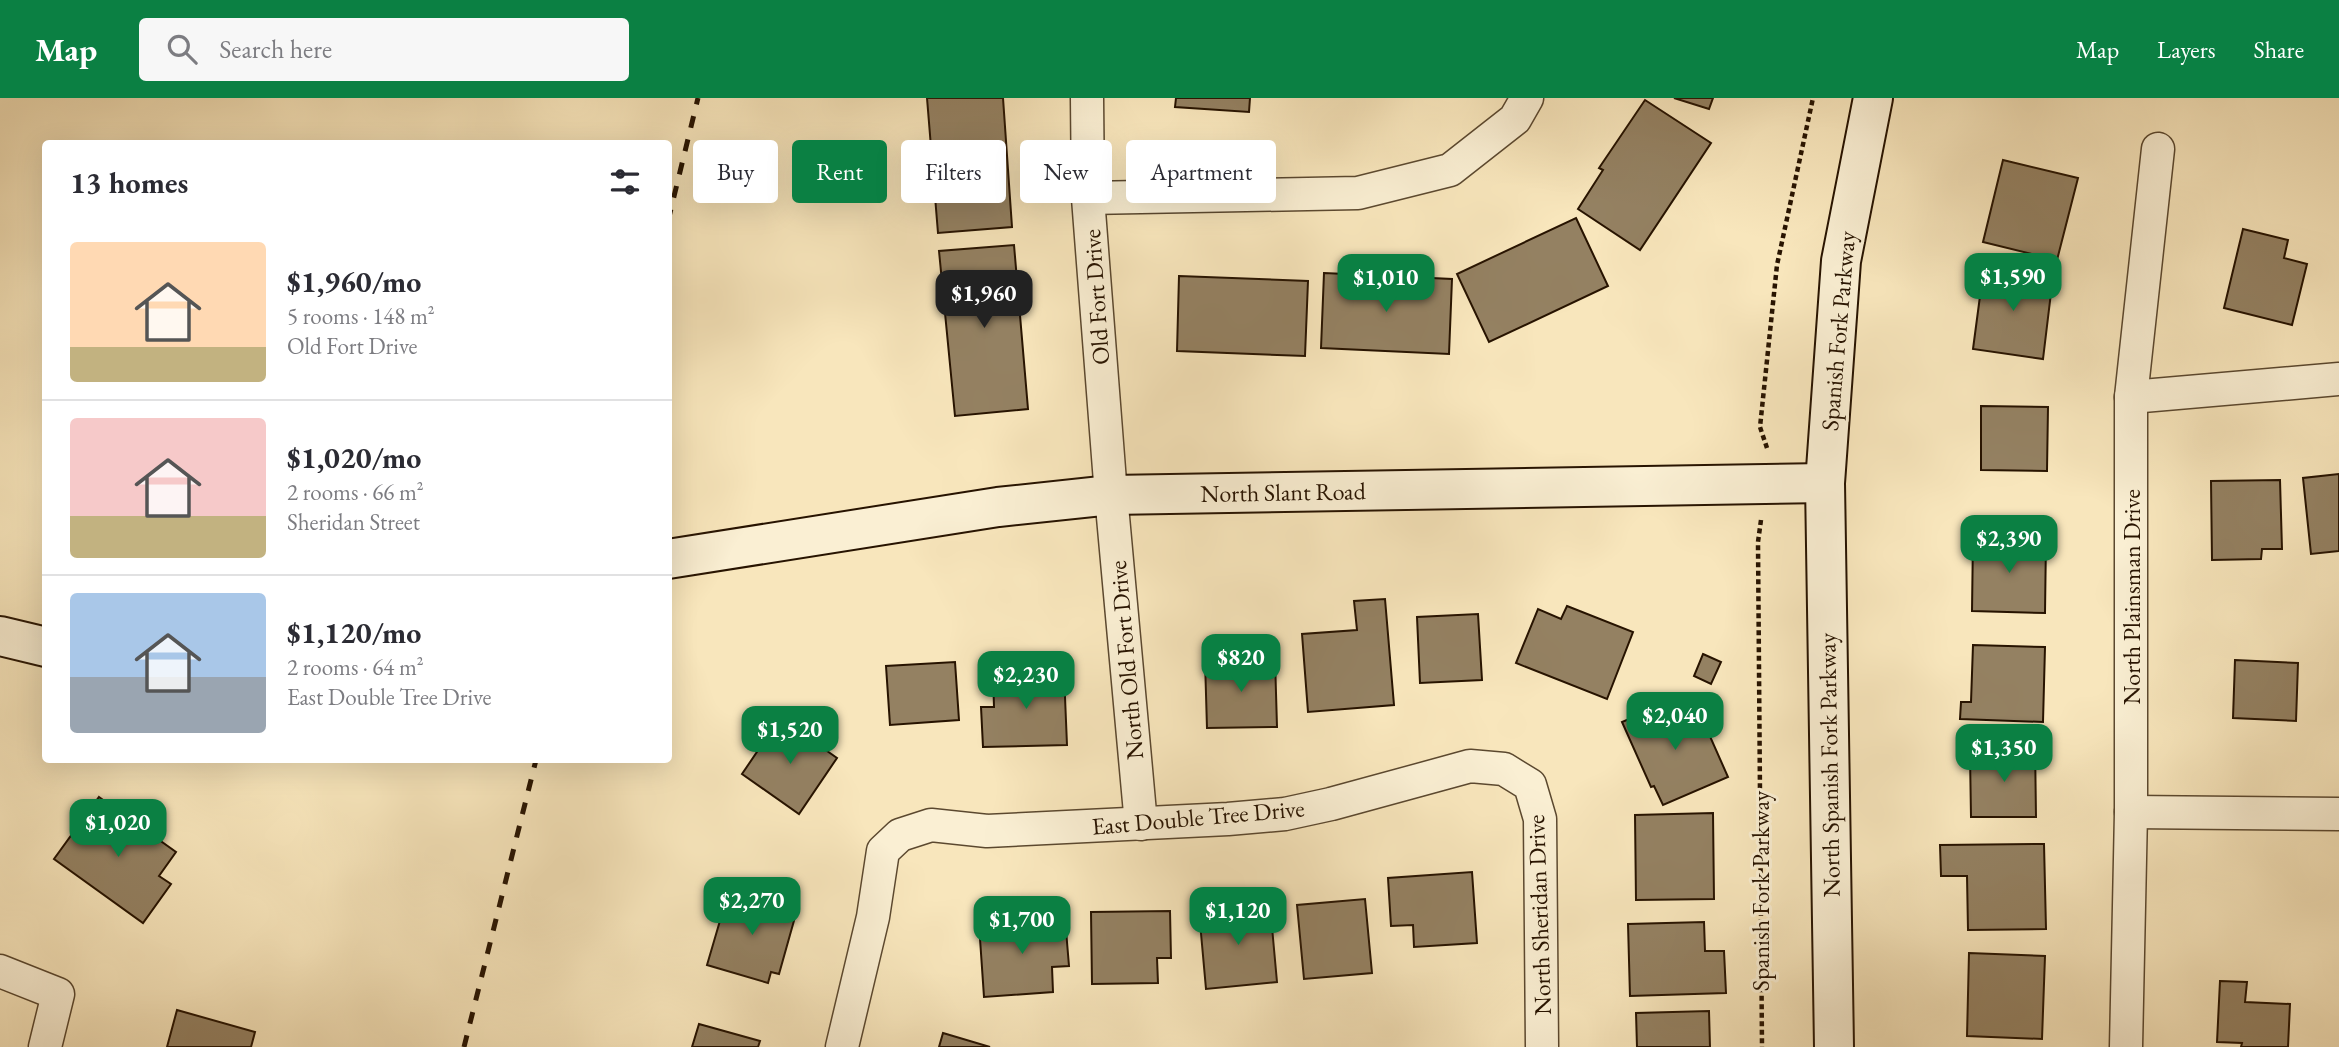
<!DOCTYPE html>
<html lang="en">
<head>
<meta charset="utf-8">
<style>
  :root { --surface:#fff; --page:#f7f7f7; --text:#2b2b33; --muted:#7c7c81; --line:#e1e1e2; --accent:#0b8043 }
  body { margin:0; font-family:"EB Garamond",serif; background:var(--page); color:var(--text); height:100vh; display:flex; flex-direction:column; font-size:26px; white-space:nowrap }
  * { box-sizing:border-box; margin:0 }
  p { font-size:23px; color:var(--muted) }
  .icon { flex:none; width:38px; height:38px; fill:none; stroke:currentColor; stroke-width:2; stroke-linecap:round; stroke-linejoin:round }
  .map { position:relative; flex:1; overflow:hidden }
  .side { position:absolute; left:42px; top:42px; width:630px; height:623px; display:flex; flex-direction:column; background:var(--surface); border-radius:7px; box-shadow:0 7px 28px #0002 }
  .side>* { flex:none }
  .guide { position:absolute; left:693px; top:42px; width:665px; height:63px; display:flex; gap:14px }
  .price { position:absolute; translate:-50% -60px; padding:0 16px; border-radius:14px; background:var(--accent); color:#fff; font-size:23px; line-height:46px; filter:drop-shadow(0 2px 4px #0008) }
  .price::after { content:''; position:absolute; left:50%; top:42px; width:21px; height:16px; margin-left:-10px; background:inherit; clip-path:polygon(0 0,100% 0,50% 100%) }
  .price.selected { background:#222; color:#fff }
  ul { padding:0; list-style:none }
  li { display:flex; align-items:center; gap:21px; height:175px; padding:0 28px }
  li+li { border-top:2px solid var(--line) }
  li span { display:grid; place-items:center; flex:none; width:196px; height:140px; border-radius:7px; color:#555 }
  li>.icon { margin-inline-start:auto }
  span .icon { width:84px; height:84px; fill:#fffc; stroke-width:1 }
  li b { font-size:30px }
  h2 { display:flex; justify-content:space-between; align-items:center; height:84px; padding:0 28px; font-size:30px }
  .tag { padding:0 24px; border-radius:7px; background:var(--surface); box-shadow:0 7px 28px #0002; font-size:24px; line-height:63px }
  .tag.selected { background:var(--accent); color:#fff }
  header { display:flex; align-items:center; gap:42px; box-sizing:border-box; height:98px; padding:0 35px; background:var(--accent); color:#fff }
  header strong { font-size:33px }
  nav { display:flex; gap:38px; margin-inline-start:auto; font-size:24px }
  .search { width:490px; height:63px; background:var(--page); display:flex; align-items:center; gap:18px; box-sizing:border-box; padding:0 24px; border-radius:7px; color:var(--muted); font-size:26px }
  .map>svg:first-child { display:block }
  .building { fill:#948162; stroke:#271300; stroke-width:2 }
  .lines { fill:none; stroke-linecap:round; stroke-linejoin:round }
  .street-casing { stroke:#5b482f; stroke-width:35 }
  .secondary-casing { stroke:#271300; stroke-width:42 }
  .path { stroke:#271300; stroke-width:4.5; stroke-dasharray:5 3.5; stroke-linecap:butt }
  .street { stroke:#faefd3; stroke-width:32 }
  .secondary { stroke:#faefd3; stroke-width:38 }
  .rail { stroke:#271300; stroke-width:5; stroke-dasharray:12 12; stroke-linecap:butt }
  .labels { text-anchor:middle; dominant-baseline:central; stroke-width:6; stroke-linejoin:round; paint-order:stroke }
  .street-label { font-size:24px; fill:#271300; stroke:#faefd3 }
</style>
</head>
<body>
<header>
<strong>Map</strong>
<div class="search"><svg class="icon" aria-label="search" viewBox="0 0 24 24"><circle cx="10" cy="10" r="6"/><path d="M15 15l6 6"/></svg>Search here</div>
<nav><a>Map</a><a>Layers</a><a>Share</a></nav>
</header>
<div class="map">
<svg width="2339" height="949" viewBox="0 0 2339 949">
  <rect width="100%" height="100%" fill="#f8e6bc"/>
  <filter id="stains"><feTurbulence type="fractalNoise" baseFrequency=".00286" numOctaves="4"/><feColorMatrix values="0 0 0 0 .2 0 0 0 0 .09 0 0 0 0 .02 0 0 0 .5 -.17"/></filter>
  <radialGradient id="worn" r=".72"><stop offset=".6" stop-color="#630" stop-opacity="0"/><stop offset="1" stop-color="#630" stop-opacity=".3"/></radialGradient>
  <g class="building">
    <polygon points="927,0 1003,0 1012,129 938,135"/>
    <polygon points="1176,0 1250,0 1249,14 1175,9"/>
    <polygon points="1674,0 1713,0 1709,11"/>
    <polygon points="1645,2 1711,45 1640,152 1578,111 1603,72 1599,70"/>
    <polygon points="2003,62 2078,80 2057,162 1983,144"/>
    <polygon points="1576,120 1608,188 1489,244 1457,176"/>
    <polygon points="2243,131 2288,142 2284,160 2307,166 2292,227 2224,210"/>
    <polygon points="1014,147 1028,311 955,318 939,153"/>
    <polygon points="1984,168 2053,178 2043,261 1973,251"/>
    <polygon points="1324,175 1452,181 1449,256 1321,250"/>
    <polygon points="1179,178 1308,183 1305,258 1177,253"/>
    <polygon points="1981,308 2048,309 2047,373 1981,372"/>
    <polygon points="2339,376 2339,453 2311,456 2303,380"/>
    <polygon points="2280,382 2282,451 2262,451 2261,461 2212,462 2211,383"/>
    <polygon points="1973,439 2046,441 2045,515 1972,513"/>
    <polygon points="1385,501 1394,607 1308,614 1302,536 1357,532 1354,503"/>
    <polygon points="1567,508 1633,534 1607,601 1516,565 1538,511 1561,521"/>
    <polygon points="1478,516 1482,582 1420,585 1417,519"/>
    <polygon points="1973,547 2045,549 2043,624 1960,621 1961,604 1971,604"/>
    <polygon points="1703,556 1721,564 1711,586 1694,578"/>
    <polygon points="1275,561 1277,629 1207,630 1205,562"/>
    <polygon points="2235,562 2298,565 2296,623 2233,620"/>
    <polygon points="955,564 959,622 890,627 886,568"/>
    <polygon points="1064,575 1067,647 983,649 981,609 994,609 993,577"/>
    <polygon points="1664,606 1670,620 1697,609 1728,679 1663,707 1654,688 1651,689 1622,624"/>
    <polygon points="780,620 837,660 799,716 742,676"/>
    <polygon points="2011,645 2035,645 2036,719 1971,719 1970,657 2011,657"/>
    <polygon points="99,699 176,754 159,778 171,786 143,825 54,761"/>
    <polygon points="1713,715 1714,801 1636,802 1635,717"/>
    <polygon points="2044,746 2046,831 1968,832 1967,778 1941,778 1940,747"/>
    <polygon points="1472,774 1477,845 1414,849 1413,827 1391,828 1388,780"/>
    <polygon points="729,792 797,812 779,876 771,874 768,885 707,867"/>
    <polygon points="1365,801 1372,875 1304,881 1297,807"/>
    <polygon points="1270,807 1277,884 1206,891 1199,813"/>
    <polygon points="1170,813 1171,860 1157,860 1158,885 1092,886 1091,814"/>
    <polygon points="1065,820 1069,868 1052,869 1053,894 984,899 979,826"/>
    <polygon points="1704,824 1705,853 1724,853 1726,895 1630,898 1628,826"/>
    <polygon points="1969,855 2045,858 2042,941 1967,938"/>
    <polygon points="2220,883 2247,884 2245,904 2290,906 2288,949 2241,949 2242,945 2217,944"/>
    <polygon points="177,912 255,934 251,949 167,949"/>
    <polygon points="1709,913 1710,949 1637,949 1636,915"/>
    <polygon points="699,926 760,943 758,949 692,949"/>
    <polygon points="943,935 990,949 939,949"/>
  </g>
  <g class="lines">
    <defs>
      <g id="street">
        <polyline points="1087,0 1088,100 1111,397 1141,726"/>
        <polyline points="1088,100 1358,95 1450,72 1515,21 1527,0"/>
        <polyline points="2131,299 2339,281"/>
        <polyline points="2131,714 2339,716"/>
        <polyline points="0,873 58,896 45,949"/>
        <polyline points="842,949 873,819 883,753 900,737 931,727 987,733 1228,721 1285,716 1331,706 1470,668 1504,671 1530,687 1540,721 1542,949"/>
        <polyline points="2126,949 2131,714 2131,299 2158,51"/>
      </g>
      <g id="secondary">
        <polyline points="668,461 998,409 1111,397 1825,385"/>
        <polyline points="0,538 46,549"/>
        <polyline points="1834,949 1825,385 1841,163 1873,0"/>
      </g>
    </defs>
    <use href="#street" class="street-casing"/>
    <use href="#secondary" class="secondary-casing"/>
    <g class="path">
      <polyline points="1767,350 1760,329 1777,167 1813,0"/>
      <polyline points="1761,422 1758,444 1762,949"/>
    </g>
    <use href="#street" class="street"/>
    <use href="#secondary" class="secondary"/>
    <g class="rail">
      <polyline points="668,123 698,0"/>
      <polyline points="464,949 536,662"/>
    </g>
  </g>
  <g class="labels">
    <g class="street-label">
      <text transform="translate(1096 199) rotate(-94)">Old Fort Drive</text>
      <text transform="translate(1838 233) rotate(-85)">Spanish Fork Parkway</text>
      <text transform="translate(1283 394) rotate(-1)">North Slant Road</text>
      <text transform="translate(2131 499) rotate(-90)">North Plainsman Drive</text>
      <text transform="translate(1126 562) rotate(-95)">North Old Fort Drive</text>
      <text transform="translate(1829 667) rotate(-91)">North Spanish Fork Parkway</text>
      <text transform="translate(1198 719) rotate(-5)">East Double Tree Drive</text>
      <text transform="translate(1760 793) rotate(-90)">Spanish Fork Parkway</text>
      <text transform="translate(1539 817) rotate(-92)">North Sheridan Drive</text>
    </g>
  </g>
  <rect width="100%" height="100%" filter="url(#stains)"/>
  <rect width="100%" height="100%" fill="url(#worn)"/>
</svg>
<b class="price" style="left:2013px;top:215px">$1,590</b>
<b class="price" style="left:1386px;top:216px">$1,010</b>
<b class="price selected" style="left:984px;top:232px">$1,960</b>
<b class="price" style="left:2009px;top:477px">$2,390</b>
<b class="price" style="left:1241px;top:596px">$820</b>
<b class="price" style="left:1026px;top:613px">$2,230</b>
<b class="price" style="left:1675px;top:654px">$2,040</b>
<b class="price" style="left:790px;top:668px">$1,520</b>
<b class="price" style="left:2004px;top:686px">$1,350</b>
<b class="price" style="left:118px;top:761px">$1,020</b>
<b class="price" style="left:752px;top:839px">$2,270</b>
<b class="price" style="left:1238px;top:849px">$1,120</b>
<b class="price" style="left:1022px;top:858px">$1,700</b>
<div class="guide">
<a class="tag">Buy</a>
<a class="tag selected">Rent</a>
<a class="tag">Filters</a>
<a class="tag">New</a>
<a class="tag">Apartment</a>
</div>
<section class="side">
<h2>13 homes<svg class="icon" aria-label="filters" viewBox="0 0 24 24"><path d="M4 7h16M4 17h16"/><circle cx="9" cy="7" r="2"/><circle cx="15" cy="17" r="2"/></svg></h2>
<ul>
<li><span style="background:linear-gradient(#ffd9b3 75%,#c2b280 0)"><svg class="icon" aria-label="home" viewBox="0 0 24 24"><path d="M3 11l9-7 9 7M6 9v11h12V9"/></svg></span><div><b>$1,960/mo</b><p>5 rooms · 148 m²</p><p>Old Fort Drive</p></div></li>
<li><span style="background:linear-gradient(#f6c9c9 70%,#c2b280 0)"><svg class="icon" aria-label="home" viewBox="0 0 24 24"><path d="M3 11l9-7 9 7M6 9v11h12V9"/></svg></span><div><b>$1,020/mo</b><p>2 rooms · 66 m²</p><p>Sheridan Street</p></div></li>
<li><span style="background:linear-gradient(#a9c7e8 60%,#9aa5b1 0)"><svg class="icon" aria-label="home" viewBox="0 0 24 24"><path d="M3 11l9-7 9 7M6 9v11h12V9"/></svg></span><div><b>$1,120/mo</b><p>2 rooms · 64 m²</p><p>East Double Tree Drive</p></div></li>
</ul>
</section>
</div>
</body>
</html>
